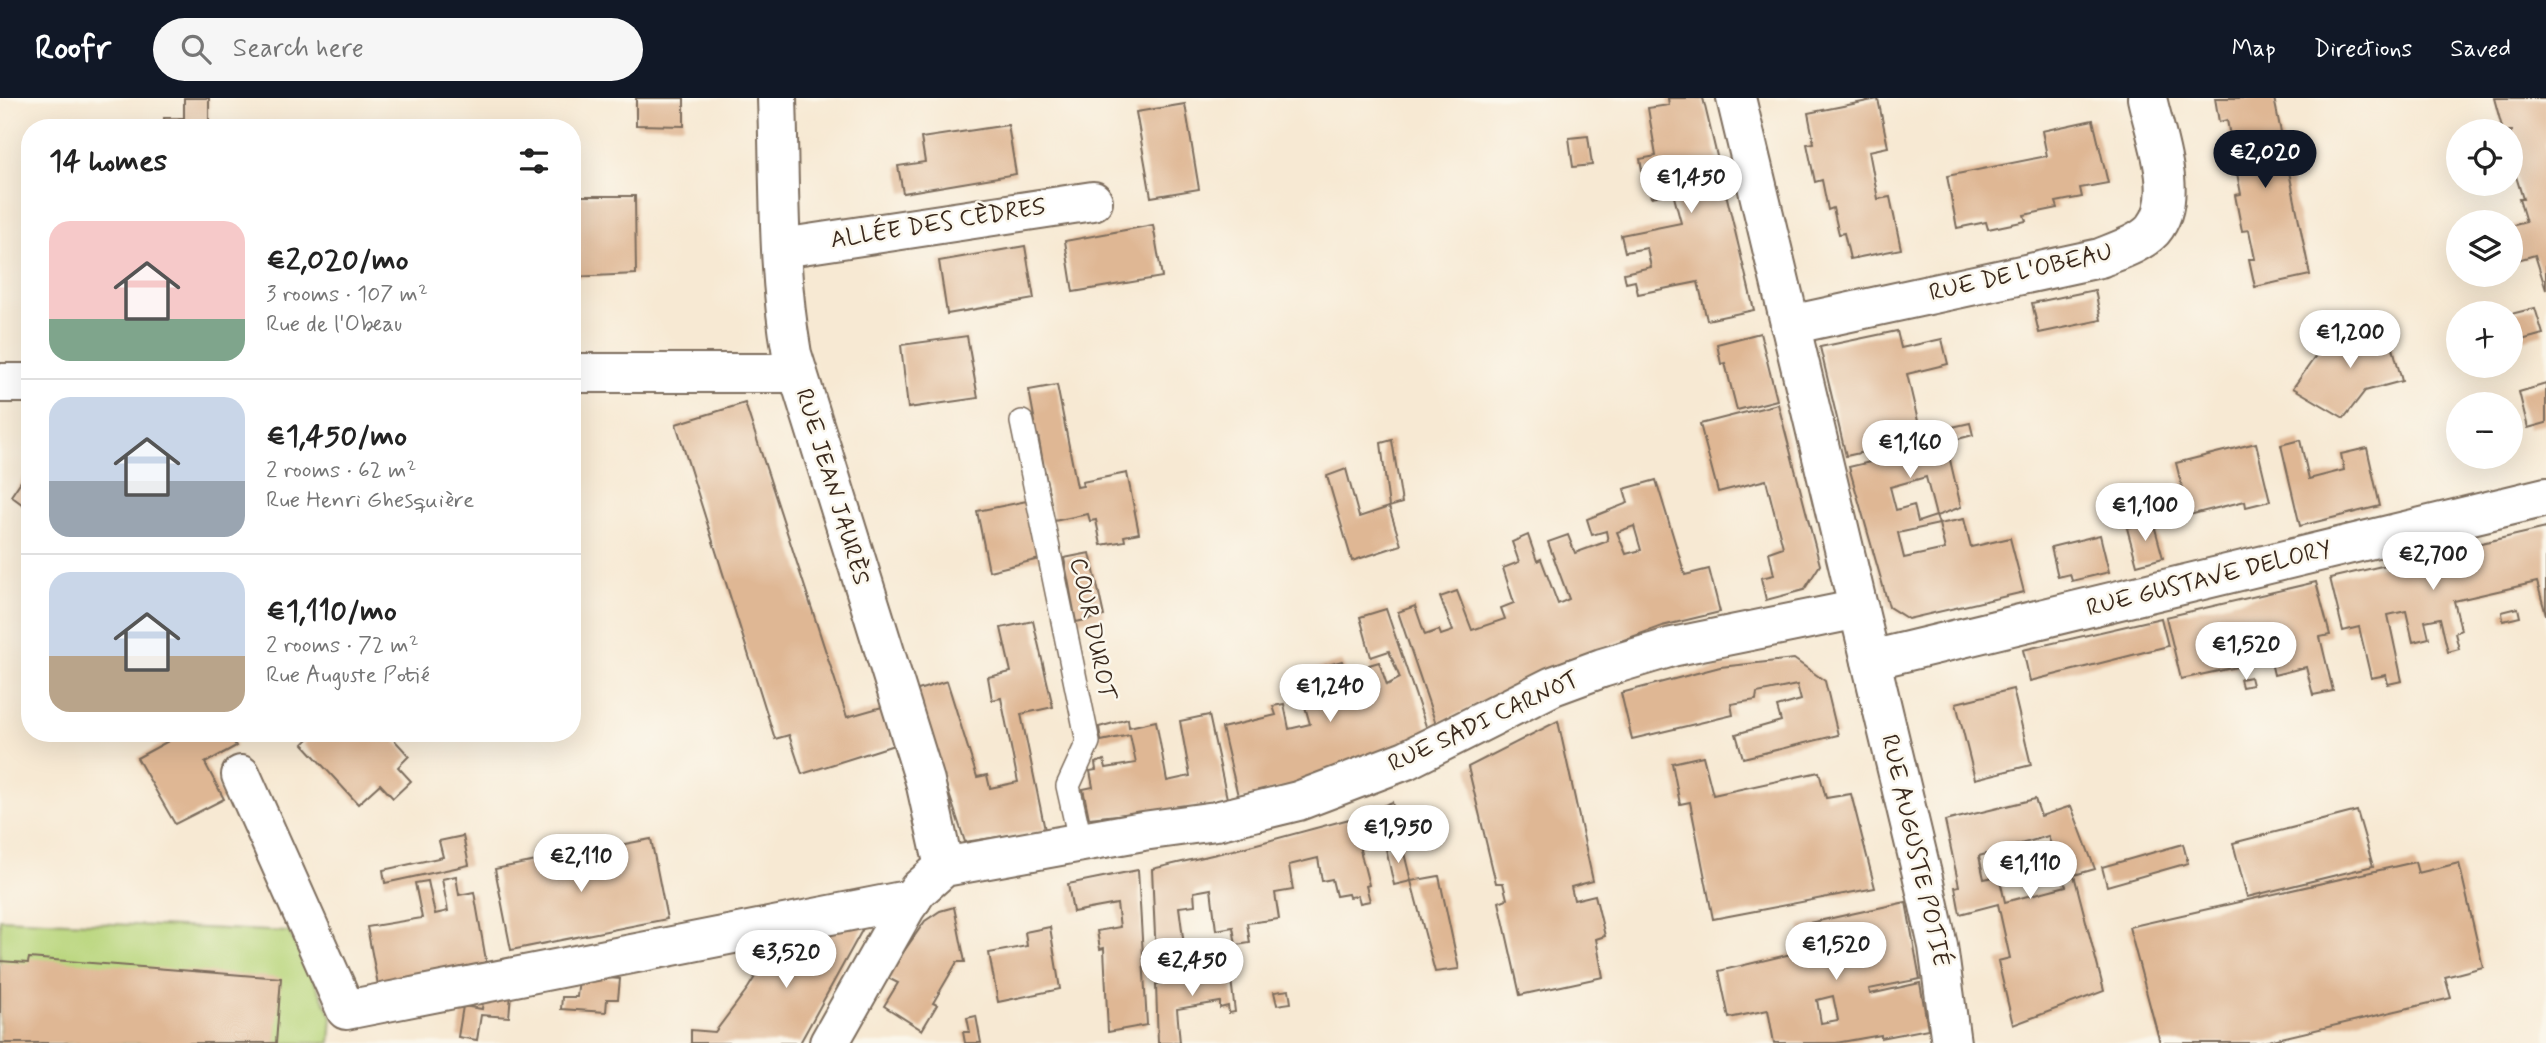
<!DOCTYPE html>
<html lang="en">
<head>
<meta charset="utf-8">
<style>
  :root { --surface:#fff; --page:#f6f6f6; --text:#222; --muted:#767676; --line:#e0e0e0; --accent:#111827 }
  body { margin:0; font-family:Mynerve,sans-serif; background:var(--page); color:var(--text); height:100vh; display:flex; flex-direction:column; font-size:26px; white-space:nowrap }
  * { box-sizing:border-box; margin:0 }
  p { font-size:23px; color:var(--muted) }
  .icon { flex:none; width:38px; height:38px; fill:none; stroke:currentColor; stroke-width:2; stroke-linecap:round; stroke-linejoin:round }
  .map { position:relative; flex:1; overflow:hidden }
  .panel { position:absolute; left:21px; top:21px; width:560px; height:623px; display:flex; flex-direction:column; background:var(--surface); border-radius:28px; box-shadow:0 7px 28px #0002 }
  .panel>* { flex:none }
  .controls { position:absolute; left:2446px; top:21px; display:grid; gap:14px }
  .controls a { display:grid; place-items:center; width:77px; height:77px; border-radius:50%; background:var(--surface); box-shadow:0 7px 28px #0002; font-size:35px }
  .price { position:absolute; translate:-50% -60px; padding:0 16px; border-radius:24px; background:#fff; color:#222; font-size:23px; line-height:46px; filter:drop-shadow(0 2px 4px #0008) }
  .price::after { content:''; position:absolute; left:50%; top:42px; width:21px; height:16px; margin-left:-10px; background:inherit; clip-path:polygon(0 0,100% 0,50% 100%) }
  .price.on { background:var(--accent); color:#fff }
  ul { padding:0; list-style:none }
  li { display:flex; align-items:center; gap:21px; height:175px; padding:0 28px }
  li+li { border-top:2px solid var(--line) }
  li span { display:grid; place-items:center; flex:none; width:196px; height:140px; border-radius:21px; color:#555 }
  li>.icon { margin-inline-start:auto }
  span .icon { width:84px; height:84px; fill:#fffc; stroke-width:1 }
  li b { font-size:30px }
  h2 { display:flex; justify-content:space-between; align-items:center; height:84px; padding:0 28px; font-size:30px }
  header { display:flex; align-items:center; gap:42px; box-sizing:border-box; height:98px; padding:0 35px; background:var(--accent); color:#fff }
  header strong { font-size:33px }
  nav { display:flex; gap:38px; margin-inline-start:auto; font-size:24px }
  .search { width:490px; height:63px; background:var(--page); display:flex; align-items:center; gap:18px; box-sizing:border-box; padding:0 24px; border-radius:38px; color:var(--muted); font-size:26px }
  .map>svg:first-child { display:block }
  .green { fill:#b9d67d; stroke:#7a804e; stroke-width:2 }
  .building { fill:#dfb794; fill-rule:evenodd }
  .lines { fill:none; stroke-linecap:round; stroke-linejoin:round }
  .service-casing { stroke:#7d6d5d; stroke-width:26 }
  .minor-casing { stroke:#7d6d5d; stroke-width:42 }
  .tertiary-casing { stroke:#7d6d5d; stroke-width:42 }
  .service { stroke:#fff; stroke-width:23 }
  .minor { stroke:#fff; stroke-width:38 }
  .tertiary { stroke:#fff; stroke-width:38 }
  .labels { text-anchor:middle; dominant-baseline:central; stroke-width:5; stroke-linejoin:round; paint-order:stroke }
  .street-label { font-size:24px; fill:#3b2a1e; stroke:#fbf7ec }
</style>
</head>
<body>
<header>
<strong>Roofr</strong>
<div class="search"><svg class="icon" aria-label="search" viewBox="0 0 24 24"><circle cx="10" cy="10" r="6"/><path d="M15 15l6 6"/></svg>Search here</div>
<nav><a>Map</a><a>Directions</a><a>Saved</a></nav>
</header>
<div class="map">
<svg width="2546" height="945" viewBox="0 0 2546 945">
  <rect width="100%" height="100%" fill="#fbf7ec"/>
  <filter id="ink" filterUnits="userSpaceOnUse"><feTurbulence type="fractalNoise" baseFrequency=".0143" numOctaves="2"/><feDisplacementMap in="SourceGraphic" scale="14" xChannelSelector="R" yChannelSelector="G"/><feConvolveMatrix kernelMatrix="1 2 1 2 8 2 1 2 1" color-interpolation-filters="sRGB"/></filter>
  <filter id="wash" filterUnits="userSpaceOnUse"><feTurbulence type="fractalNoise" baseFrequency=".00686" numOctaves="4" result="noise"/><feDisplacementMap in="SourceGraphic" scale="28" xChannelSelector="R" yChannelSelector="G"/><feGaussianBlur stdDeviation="1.57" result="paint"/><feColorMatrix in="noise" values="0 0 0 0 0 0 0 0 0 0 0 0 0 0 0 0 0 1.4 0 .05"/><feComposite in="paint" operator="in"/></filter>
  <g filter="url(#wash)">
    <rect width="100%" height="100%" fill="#f7e9d3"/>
    <polygon class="green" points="0,821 289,834 332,918 330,945 0,945"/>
    <g id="blocks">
      <g class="building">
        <polygon points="184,0 209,0 209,30 164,30 164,20 184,20"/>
        <polygon points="636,0 684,0 684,28 636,27"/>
        <polygon points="1668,0 1703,0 1754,212 1707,222 1698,184 1638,196 1635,183 1626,185 1624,175 1651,169 1647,150 1625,154 1621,137 1681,125 1673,95 1651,99 1648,88 1669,85 1666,68 1642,72 1640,61 1656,58 1648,10 1669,7"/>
        <polygon points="2215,0 2274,0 2310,177 2255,189 2249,161 2255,161 2249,132 2242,133 2235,97 2241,96 2227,22 2219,24"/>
        <polygon points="2494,0 2546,0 2546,192 2535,157 2511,164 2511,128 2526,124 2519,101 2523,101 2511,62 2511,33 2503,33"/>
        <polygon points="1878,1 1888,49 1869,53 1878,101 1890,99 1901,151 1850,161 1844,135 1839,136 1833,110 1828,112 1822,82 1815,84 1807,46 1814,45 1808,15"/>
        <polygon points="1185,6 1199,91 1151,99 1136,14"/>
        <polygon points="2093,22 2108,85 2080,90 2082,99 2056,104 2058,110 2024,117 2026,123 1988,131 1986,124 1957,130 1947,78 2047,58 2042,33"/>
        <polygon points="1008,27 1016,76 903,95 898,68 925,64 921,40"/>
        <polygon points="1588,38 1592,67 1573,69 1569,40"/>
        <polygon points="576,98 635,98 636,176 572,179 572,127 576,127"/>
        <polygon points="1153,127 1162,179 1073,194 1065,143"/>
        <polygon points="1025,148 1034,201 947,216 939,163"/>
        <polygon points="2095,192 2101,222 2039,235 2032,205"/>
        <polygon points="2535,210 2543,236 2511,245 2511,216"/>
        <polygon points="2387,228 2402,283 2365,293 2344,320 2293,290 2325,245"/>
        <path d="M1897,233L1901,250L1942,241L1948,266L1907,276L1921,336L1970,325L1973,337L1954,342L1947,349L1961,409L1936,418L1939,426L1898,435L1904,460L1945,451L1939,426L1964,421L1971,449L2010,440L2024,494L1908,521L1889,509L1849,369L1925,351L1922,341L1846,358L1820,249ZM1926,379L1936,418L1918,424L1914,407L1896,412L1890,389Z"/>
        <polygon points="1760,235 1777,302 1737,312 1725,265 1721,266 1717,246"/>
        <polygon points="967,238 978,300 908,310 901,247"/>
        <polygon points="2546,286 2546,325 2528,330 2519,294"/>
        <polygon points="1057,287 1077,389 1083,388 1082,384 1127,375 1139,435 1124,438 1125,443 1101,447 1096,422 1090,423 1088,416 1054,423 1038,337 1034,337 1031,325 1035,324 1029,292"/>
        <polygon points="745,305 847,619 882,609 894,647 802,676 789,637 775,641 676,326"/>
        <polygon points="1778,306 1820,467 1804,492 1766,502 1761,480 1774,477 1769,454 1783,449 1766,382 1718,394 1700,326"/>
        <polygon points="1392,342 1402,405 1389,409 1381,345"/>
        <polygon points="2300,342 2309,381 2344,372 2341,356 2367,350 2380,408 2300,428 2281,347"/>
        <polygon points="2256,345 2270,403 2246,409 2245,403 2189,417 2176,365"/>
        <polygon points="30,370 30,412 11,398"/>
        <polygon points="1346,371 1359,419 1389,409 1401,447 1352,463 1327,378"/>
        <path d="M1656,382L1685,477L1709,471L1720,514L1662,528L1588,555L1436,626L1398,514L1415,508L1425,537L1439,532L1441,537L1453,533L1440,499L1457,493L1472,532L1505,521L1501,510L1514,505L1503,470L1519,464L1512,444L1528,437L1537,463L1541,461L1558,506L1569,501L1548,444L1568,437L1575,455L1608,443L1606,433L1592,437L1587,421L1628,405L1624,391ZM1634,428L1641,452L1626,456L1617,434Z"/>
        <polygon points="1032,402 1044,460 989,473 977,413"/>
        <polygon points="2153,423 2163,460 2137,467 2127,430"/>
        <polygon points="2546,430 2546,517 2537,484 2454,503 2461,532 2455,535 2459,551 2448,554 2440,520 2425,523 2429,540 2413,544 2406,513 2388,517 2402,583 2388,586 2386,577 2371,580 2359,529 2343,533 2330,480"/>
        <polygon points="2100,437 2109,474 2072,483 2070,476 2058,479 2051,449"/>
        <polygon points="1090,455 1104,518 1076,524 1064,460"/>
        <polygon points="2316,484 2330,537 2320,539 2333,593 2313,597 2306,569 2274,577 2269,555 2235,563 2237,569 2181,581 2166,519"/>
        <polygon points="2518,510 2520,519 2503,523 2502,514"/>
        <polygon points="1386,511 1429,637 1323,679 1239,702 1222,630 1276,617 1273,608 1284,606 1289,631 1310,626 1304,605 1319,601 1311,572 1342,563 1348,579 1357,577 1364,599 1379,591 1369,567 1379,564 1387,587 1400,580 1389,553 1371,559 1360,519"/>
        <polygon points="2161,520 2168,548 2030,583 2023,552"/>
        <polygon points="1033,523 1053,609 1021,616 1045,732 965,744 915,593 947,583 977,679 987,677 990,690 1018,684 1001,600 992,602 988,579 1011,574 1001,530"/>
        <polygon points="1794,561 1825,583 1838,637 1743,660 1736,636 1781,623 1777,609 1801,602 1797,587 1757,595 1756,602 1731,606 1733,617 1632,641 1621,595 1720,569"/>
        <polygon points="2250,579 2252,587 2242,589 2240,581"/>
        <polygon points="2013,591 2031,667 1975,681 1956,605"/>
        <polygon points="1209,617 1228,705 1089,720 1083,691 1093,689 1090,673 1096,672 1095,665 1104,662 1106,670 1136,665 1130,637 1101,643 1099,629 1128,621 1129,629 1156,623 1167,683 1190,678 1180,623"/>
        <polygon points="1558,623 1593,783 1571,789 1574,802 1595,797 1605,838 1596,841 1603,879 1520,897 1499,804 1507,801 1503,785 1496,785 1468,669"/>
        <polygon points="183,635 229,635 236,648 205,665 224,701 175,726 137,660"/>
        <polygon points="314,635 388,635 409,658 398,669 411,683 393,700 380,686 358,706 303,646"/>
        <polygon points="1703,658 1713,697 1819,674 1826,700 1851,696 1875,790 1713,821 1690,704 1680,706 1672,665"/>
        <path d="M2035,701L2041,718L2071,708L2095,771L2074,777L2104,893L2013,927L1998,863L2010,860L1998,806L1960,816L1955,789L1959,788L1945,723ZM2048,738L2066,788L2005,804L1999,778L1984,781L1979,758Z"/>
        <polygon points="1392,704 1400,738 1359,748 1369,787 1366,788 1370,803 1360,805 1358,798 1349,799 1348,796 1336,798 1332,781 1322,783 1318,760 1289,767 1293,792 1275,795 1279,821 1247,825 1250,845 1236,847 1233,829 1216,832 1211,791 1194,794 1195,807 1179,809 1185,855 1156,859 1152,771 1238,751 1353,720"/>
        <polygon points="2357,713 2373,768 2247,799 2233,745"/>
        <polygon points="463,738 469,767 385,785 383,772 443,759 439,743"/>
        <polygon points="651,741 667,821 511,852 495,771"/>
        <polygon points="2183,746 2188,765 2107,788 2102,769"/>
        <polygon points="1402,747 1411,783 1394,787 1386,751"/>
        <polygon points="2415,764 2418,775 2459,765 2483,869 2445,879 2451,900 2260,945 2160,945 2129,829"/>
        <polygon points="1138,772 1147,927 1108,934 1104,850 1100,851 1097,833 1120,829 1117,806 1073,814 1068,786"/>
        <polygon points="456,778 459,797 474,794 487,868 379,892 367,829 422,820 415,785 428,783 435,816 448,813 442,781"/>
        <polygon points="1439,778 1459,871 1435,874 1411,783"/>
        <path d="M1906,804L1920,881L1869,891L1870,896L1920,885L1928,931L1881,940V937L1836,945H1774L1768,912L1729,920L1719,873L1804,853L1800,827ZM1833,898L1838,922L1821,925L1817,902Z"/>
        <polygon points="954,809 965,864 957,864 933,905 937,907 922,932 884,908 898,885 886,879 925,823 940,813"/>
        <polygon points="866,825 800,945 691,945 691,932 715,934 748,890 778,842"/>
        <polygon points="1050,829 1060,891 998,904 989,855 1027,848 1025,834"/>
        <polygon points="1219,856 1219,858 1228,857 1235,914 1229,915 1228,908 1220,910 1220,904 1177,911 1180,945 1158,945 1156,886 1215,877 1212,857"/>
        <polygon points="29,860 281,880 276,945 0,945 0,863 28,865"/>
        <polygon points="583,878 620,881 618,901 607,901 606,914 561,911 562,899 577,899 579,880"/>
        <polygon points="1289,892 1291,905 1277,907 1274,894"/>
        <polygon points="511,896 509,919 481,917 477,942 458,939 463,908 482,911 484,897"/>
        <polygon points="976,918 981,945 965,945 963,934 970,934 967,920"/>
      </g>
    </g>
  </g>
  <g filter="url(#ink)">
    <use href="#blocks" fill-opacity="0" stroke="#7d6d5d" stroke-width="2"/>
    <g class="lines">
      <defs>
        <polyline id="service" points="1022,324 1088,644 1068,688 1081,746"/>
        <g id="minor">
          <path d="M777,0C780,85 777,172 792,256L925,683L944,769"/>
          <polyline points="782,150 1093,103"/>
          <path d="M1790,227L2100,160C2117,153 2140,146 2153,132C2181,99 2155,38 2147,0"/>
          <polyline points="572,275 796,275"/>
          <polyline points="0,285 30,285"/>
          <polyline points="241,677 346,912 912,801"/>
          <polyline points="829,945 906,809 918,792 944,769 1143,733 1216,723 1298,703 1406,662 1553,588 1602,570 1672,549 1859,511"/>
        </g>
        <g id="tertiary">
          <polyline points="1736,0 1922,776 1938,848 1951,945"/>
          <polyline points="1871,562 2546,399"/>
        </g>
      </defs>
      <use href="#service" class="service-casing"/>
      <use href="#minor" class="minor-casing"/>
      <use href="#tertiary" class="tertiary-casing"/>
      <use href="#service" class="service"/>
      <use href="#minor" class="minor"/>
      <use href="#tertiary" class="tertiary"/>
    </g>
  </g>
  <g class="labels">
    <g class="street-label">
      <text transform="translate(938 126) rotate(-9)">ALLÉE DES CÈDRES</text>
      <text transform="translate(2021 175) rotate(-13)">RUE DE L'OBEAU</text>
      <text transform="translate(832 389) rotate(73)">RUE JEAN JAURÈS</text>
      <text transform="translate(2209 481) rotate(-14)">RUE GUSTAVE DELORY</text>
      <text transform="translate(1092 531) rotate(78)">COUR DUROT</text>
      <text transform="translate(1484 624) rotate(-25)">RUE SADI CARNOT</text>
      <text transform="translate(1915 753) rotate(77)">RUE AUGUSTE POTIÉ</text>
    </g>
  </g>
</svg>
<div class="controls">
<a><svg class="icon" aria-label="locate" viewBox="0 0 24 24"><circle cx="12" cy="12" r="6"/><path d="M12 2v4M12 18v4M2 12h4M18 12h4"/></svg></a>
<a><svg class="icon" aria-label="layers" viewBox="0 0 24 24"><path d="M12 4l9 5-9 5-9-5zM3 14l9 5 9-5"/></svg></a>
<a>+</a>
<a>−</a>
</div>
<b class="price on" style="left:2265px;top:92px">€2,020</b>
<b class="price" style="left:1691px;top:117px">€1,450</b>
<b class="price" style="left:2350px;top:272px">€1,200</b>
<b class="price" style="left:1910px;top:382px">€1,160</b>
<b class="price" style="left:2145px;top:445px">€1,100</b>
<b class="price" style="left:2433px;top:494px">€2,700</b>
<b class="price" style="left:2246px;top:584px">€1,520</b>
<b class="price" style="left:1330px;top:626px">€1,240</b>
<b class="price" style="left:1398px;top:767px">€1,950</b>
<b class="price" style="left:581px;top:796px">€2,110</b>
<b class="price" style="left:2030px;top:803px">€1,110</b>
<b class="price" style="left:1836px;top:884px">€1,520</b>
<b class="price" style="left:786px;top:892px">€3,520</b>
<b class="price" style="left:1192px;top:900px">€2,450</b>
<section class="panel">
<h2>14 homes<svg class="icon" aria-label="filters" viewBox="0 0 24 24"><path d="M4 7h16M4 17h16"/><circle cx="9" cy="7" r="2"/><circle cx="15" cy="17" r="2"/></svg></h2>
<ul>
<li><span style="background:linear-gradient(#f6c9c9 70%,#7fa58c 0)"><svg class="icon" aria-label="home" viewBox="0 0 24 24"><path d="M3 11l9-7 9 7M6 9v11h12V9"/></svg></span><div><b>€2,020/mo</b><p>3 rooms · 107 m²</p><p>Rue de l'Obeau</p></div></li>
<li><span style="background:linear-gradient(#c9d6e8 60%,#9aa5b1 0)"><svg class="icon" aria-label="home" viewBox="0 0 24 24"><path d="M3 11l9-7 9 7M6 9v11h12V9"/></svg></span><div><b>€1,450/mo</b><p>2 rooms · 62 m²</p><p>Rue Henri Ghesquière</p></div></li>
<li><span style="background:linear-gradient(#c9d6e8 60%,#b9a48a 0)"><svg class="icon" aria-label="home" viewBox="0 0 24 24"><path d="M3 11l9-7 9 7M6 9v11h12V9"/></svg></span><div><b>€1,110/mo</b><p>2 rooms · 72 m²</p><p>Rue Auguste Potié</p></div></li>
</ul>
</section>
</div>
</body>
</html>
